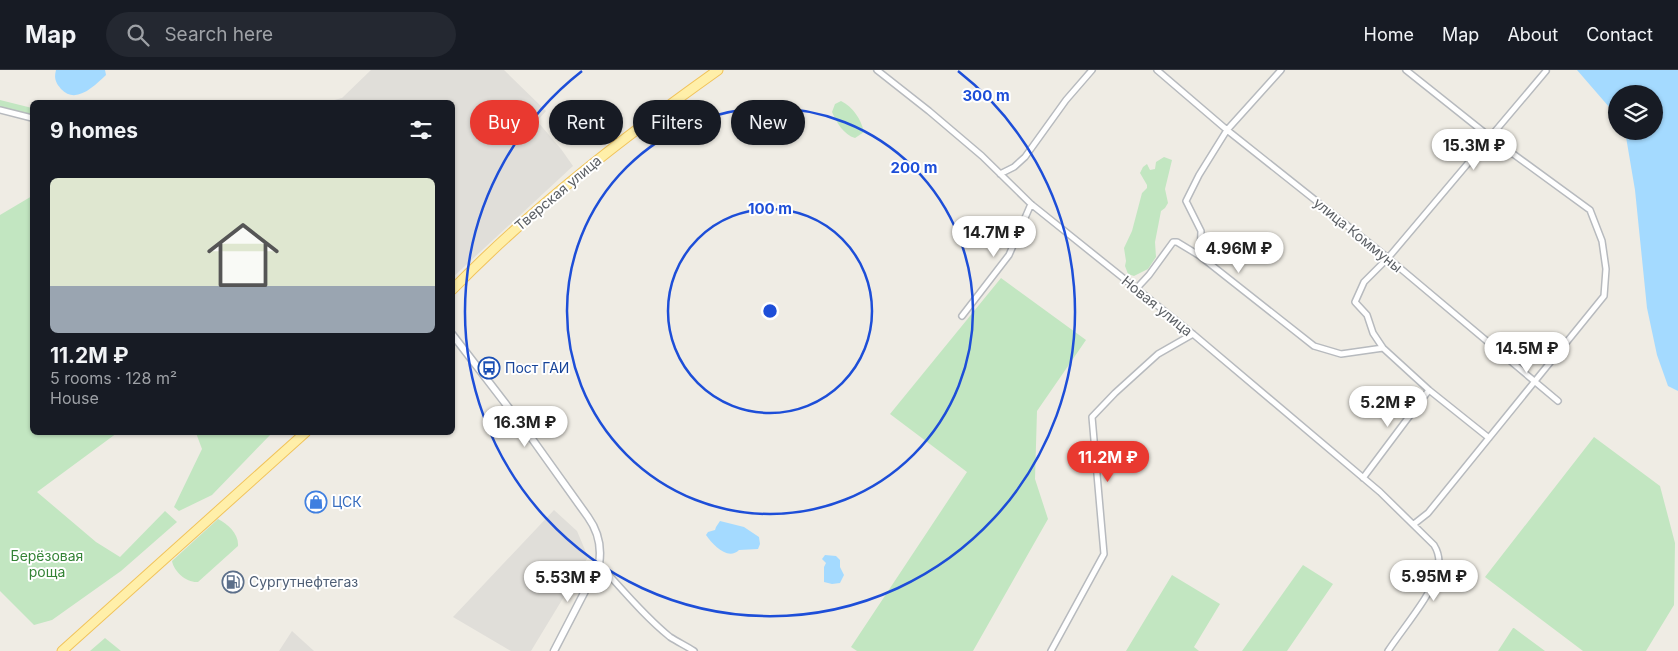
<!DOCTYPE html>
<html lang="en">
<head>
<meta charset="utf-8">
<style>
	:root { --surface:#171b24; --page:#242831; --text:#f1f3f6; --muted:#9ea1a6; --line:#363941; --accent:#e93930 }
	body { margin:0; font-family:Inter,sans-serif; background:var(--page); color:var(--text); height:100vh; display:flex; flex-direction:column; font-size:19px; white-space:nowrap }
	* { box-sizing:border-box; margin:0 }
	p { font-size:16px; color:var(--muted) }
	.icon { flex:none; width:28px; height:28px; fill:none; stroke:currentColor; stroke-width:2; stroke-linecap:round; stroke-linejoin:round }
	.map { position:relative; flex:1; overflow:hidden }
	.panel { position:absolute; left:30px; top:30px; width:425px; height:335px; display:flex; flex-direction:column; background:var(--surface); border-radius:8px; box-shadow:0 1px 4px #0004 }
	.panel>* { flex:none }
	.hud { position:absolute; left:470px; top:30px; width:475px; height:45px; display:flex; gap:10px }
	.tools { position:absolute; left:1608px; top:15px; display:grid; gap:10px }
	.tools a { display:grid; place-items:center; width:55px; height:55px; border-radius:50%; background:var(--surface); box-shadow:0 1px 4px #0004; font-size:25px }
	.price { position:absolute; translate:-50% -42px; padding:0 11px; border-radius:18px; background:#fff; color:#222; font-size:16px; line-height:32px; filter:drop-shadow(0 1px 2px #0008) }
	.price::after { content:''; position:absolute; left:50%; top:30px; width:15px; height:11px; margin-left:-8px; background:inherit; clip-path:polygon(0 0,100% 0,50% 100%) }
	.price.active { background:var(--accent); color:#fff }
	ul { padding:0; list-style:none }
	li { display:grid; align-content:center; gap:10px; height:265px; padding:0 20px }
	li span { display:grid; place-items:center; height:155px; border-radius:8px; color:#555 }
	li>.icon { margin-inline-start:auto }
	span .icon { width:90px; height:90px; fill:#fffc; stroke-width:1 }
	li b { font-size:21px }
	h2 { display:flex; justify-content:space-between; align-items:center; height:60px; padding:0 20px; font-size:21px }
	.chip { padding:0 18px; border-radius:22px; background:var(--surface); box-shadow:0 1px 4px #0004; font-size:18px; line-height:45px }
	.chip.active { background:var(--accent); color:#fff }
	header { display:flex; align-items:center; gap:30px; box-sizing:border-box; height:70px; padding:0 25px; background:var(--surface); border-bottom:1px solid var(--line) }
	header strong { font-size:24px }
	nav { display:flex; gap:28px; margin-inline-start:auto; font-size:18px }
	.search { width:350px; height:45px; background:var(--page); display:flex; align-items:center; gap:12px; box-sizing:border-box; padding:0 18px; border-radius:28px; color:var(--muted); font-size:19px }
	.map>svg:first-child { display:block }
</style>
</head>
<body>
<header>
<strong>Map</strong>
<div class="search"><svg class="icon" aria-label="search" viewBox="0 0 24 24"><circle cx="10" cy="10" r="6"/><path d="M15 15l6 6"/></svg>Search here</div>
<nav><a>Home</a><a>Map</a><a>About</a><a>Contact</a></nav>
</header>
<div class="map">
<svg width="1678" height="581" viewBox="0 0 1678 581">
	<rect width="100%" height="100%" fill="#efece4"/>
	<path fill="#e0ded9" d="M371 0H504L546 41 537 51 561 79 573 96 453 207 452 32H327L342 28Z
		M554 440 577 461 588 487 531 581H511L453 547Z
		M292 561 314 581H279Z"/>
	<path fill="#c2e6c1" d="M0 30 32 38V46L0 38Z
		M841 31C853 37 861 49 864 62L855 68C844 65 836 52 832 42L835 34Z
		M1164 87 1172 90 1165 119 1168 133 1165 138 1161 141 1155 172 1156 187 1148 199 1134 206 1128 204 1125 196 1126 191 1124 178 1132 161 1142 123 1147 118V115L1140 103 1143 97 1147 94 1150 100 1155 99 1156 92Z
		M32 126V362L117 363 37 422 96 472 120 487 165 441 177 452 121 501 52 550 34 555 0 521V145Z
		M1001 208 1086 270 1037 341 1035 409 1048 449 973 581H857L851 577 967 402 890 344Z
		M196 363H272L212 425 179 441 174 437 202 379Z
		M1594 367 1660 416 1675 473 1674 535 1646 581H1583L1485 507Z
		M218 449C228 454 239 464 238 476L198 512C187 513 174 502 172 491Z
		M1303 495 1333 514 1287 581H1242Z
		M1172 505 1220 534 1194 577 1199 581H1126Z
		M1513 558H1514L1545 581H1498Z
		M105 568 121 581H90Z"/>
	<path fill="#a4daff" d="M56 0H105L106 5C94 16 76 35 61 19 55 12 54 8 56 0Z
		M1577 0H1678V321L1668 316 1657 285 1647 238 1635 120 1625 61H1654V24H1616V45Z
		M720 451 744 457 759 467 760 474 758 479 739 480C728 491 713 475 706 465L708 462 715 460 716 457Z
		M825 485 836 486 840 490V497L844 505 840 513 832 514 824 512V497L826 493 822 489Z"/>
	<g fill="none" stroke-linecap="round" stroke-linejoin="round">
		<g stroke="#b7babe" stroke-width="8">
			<path id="minor" d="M877 0 929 41 982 86 1031 134 1193 264 1380 422 1434 475C1439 483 1440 492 1438 501 1433 523 1401 561 1388 581
				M1157 0 1227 60 1388 188 1558 331
				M1281 0 1227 60 1199 105 1186 131 1201 161 1200 186 1314 276 1341 284 1383 278
				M1406 0 1490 67 1590 140 1602 171 1606 199 1604 226 1428 443 1414 454
				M0 40 32 48
				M1000 104 1014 97 1025 87 1066 30 1092 0
				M1136 219 1149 205 1173 172H1177L1200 186
				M962 246 1009 185 1031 134
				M1489 368 1429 320 1383 278 1373 263 1367 245 1355 232 1364 212 1388 188 1546 1
				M1363 408 1429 320
				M599 494C622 519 644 546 670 567 678 572 686 576 694 581
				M1051 581 1104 484 1092 347 1115 323 1158 284 1193 264"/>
		</g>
		<g stroke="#b7babe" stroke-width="9">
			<path id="tertiary" d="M452 264 525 359 588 447C598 461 602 476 599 494L554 581"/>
		</g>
		<g stroke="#f1c35b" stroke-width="11">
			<path id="primary" d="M452 220C533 137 624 67 718 0
				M62 581 306 362"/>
		</g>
		<use href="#minor" stroke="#fff" stroke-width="5"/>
		<use href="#tertiary" stroke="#fff" stroke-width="6"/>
		<use href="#primary" stroke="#ffefa9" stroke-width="9"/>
	</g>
	<g fill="none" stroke="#1d4ed8" stroke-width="2.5">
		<circle cx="770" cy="241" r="102"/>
		<circle cx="770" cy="241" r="203"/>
		<path d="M958 1A305 305 0 1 1 582 1"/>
	</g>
	<defs>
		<g id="bus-ring" transform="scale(1.125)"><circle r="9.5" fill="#fff" stroke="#1a4fb4" stroke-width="1.5"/><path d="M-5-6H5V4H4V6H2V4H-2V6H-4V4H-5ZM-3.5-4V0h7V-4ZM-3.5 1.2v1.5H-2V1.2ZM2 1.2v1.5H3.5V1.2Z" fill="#1a4fb4"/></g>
		<g id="shop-ring" transform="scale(1.125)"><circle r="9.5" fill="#fff" stroke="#3f7fe0" stroke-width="1.5"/><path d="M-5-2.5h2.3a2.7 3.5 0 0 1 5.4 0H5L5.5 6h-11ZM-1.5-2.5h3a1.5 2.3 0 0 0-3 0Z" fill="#3f7fe0"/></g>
		<g id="fuel-ring" transform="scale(1.125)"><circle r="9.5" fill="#fff" stroke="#5c6f8a" stroke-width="1.5"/><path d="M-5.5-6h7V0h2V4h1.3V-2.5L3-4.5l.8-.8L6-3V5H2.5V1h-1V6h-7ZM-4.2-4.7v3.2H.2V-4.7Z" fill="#5c6f8a"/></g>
	</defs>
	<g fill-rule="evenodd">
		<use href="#bus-ring" x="489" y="298"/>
		<use href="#shop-ring" x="316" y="432"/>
		<use href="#fuel-ring" x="233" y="512"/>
	</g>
	<g text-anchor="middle" stroke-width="4" stroke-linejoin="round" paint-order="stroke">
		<g font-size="14" fill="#5c6065" stroke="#fff">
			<text transform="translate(558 123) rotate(-40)" y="5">Тверская улица</text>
			<text transform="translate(1358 165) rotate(39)" y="5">улица Коммуны</text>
			<text transform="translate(1157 236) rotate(39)" y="5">Новая улица</text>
		</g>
		<g font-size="14" fill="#164399" stroke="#fff" text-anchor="start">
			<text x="505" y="303">Пост ГАИ</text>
		</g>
		<g font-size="14" fill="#366cbe" stroke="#fff" text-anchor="start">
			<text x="332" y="437">ЦСК</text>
		</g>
		<g font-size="14" fill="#348336" stroke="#fff">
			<text x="47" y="491">Берёзовая<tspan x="47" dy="16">роща</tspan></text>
		</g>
		<g font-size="14" fill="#4e5e75" stroke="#fff" text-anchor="start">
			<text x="249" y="517">Сургутнефтегаз</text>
		</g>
	</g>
	<circle cx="770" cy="241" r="8" fill="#1d4ed8" stroke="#fff" stroke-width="2.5"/>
	<g font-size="15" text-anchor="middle" font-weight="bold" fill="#1d4ed8" stroke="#fff" stroke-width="4" stroke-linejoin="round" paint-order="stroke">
		<text x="986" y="31">300 m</text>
		<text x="914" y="103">200 m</text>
		<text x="770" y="144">100 m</text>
	</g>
</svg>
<div class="tools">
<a><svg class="icon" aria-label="layers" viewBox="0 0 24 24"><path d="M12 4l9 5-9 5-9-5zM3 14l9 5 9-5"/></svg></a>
</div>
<b class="price" style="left:1474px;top:101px">15.3M ₽</b>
<b class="price" style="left:994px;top:188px">14.7M ₽</b>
<b class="price" style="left:1239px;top:204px">4.96M ₽</b>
<b class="price" style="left:1527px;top:304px">14.5M ₽</b>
<b class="price" style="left:1388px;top:358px">5.2M ₽</b>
<b class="price" style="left:525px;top:378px">16.3M ₽</b>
<b class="price active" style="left:1108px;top:413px">11.2M ₽</b>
<b class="price" style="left:1434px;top:532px">5.95M ₽</b>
<b class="price" style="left:568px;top:533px">5.53M ₽</b>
<div class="hud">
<a class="chip active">Buy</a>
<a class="chip">Rent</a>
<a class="chip">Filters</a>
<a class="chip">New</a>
</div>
<section class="panel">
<h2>9 homes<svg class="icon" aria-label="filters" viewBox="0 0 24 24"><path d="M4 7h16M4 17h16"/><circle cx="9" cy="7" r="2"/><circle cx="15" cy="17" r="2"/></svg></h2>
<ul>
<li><span style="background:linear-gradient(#dfe7d0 70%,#9aa5b1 0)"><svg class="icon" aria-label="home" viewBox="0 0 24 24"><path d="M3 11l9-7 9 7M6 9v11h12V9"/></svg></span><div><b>11.2M ₽</b><p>5 rooms · 128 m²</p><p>House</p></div></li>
</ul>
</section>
</div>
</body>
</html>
